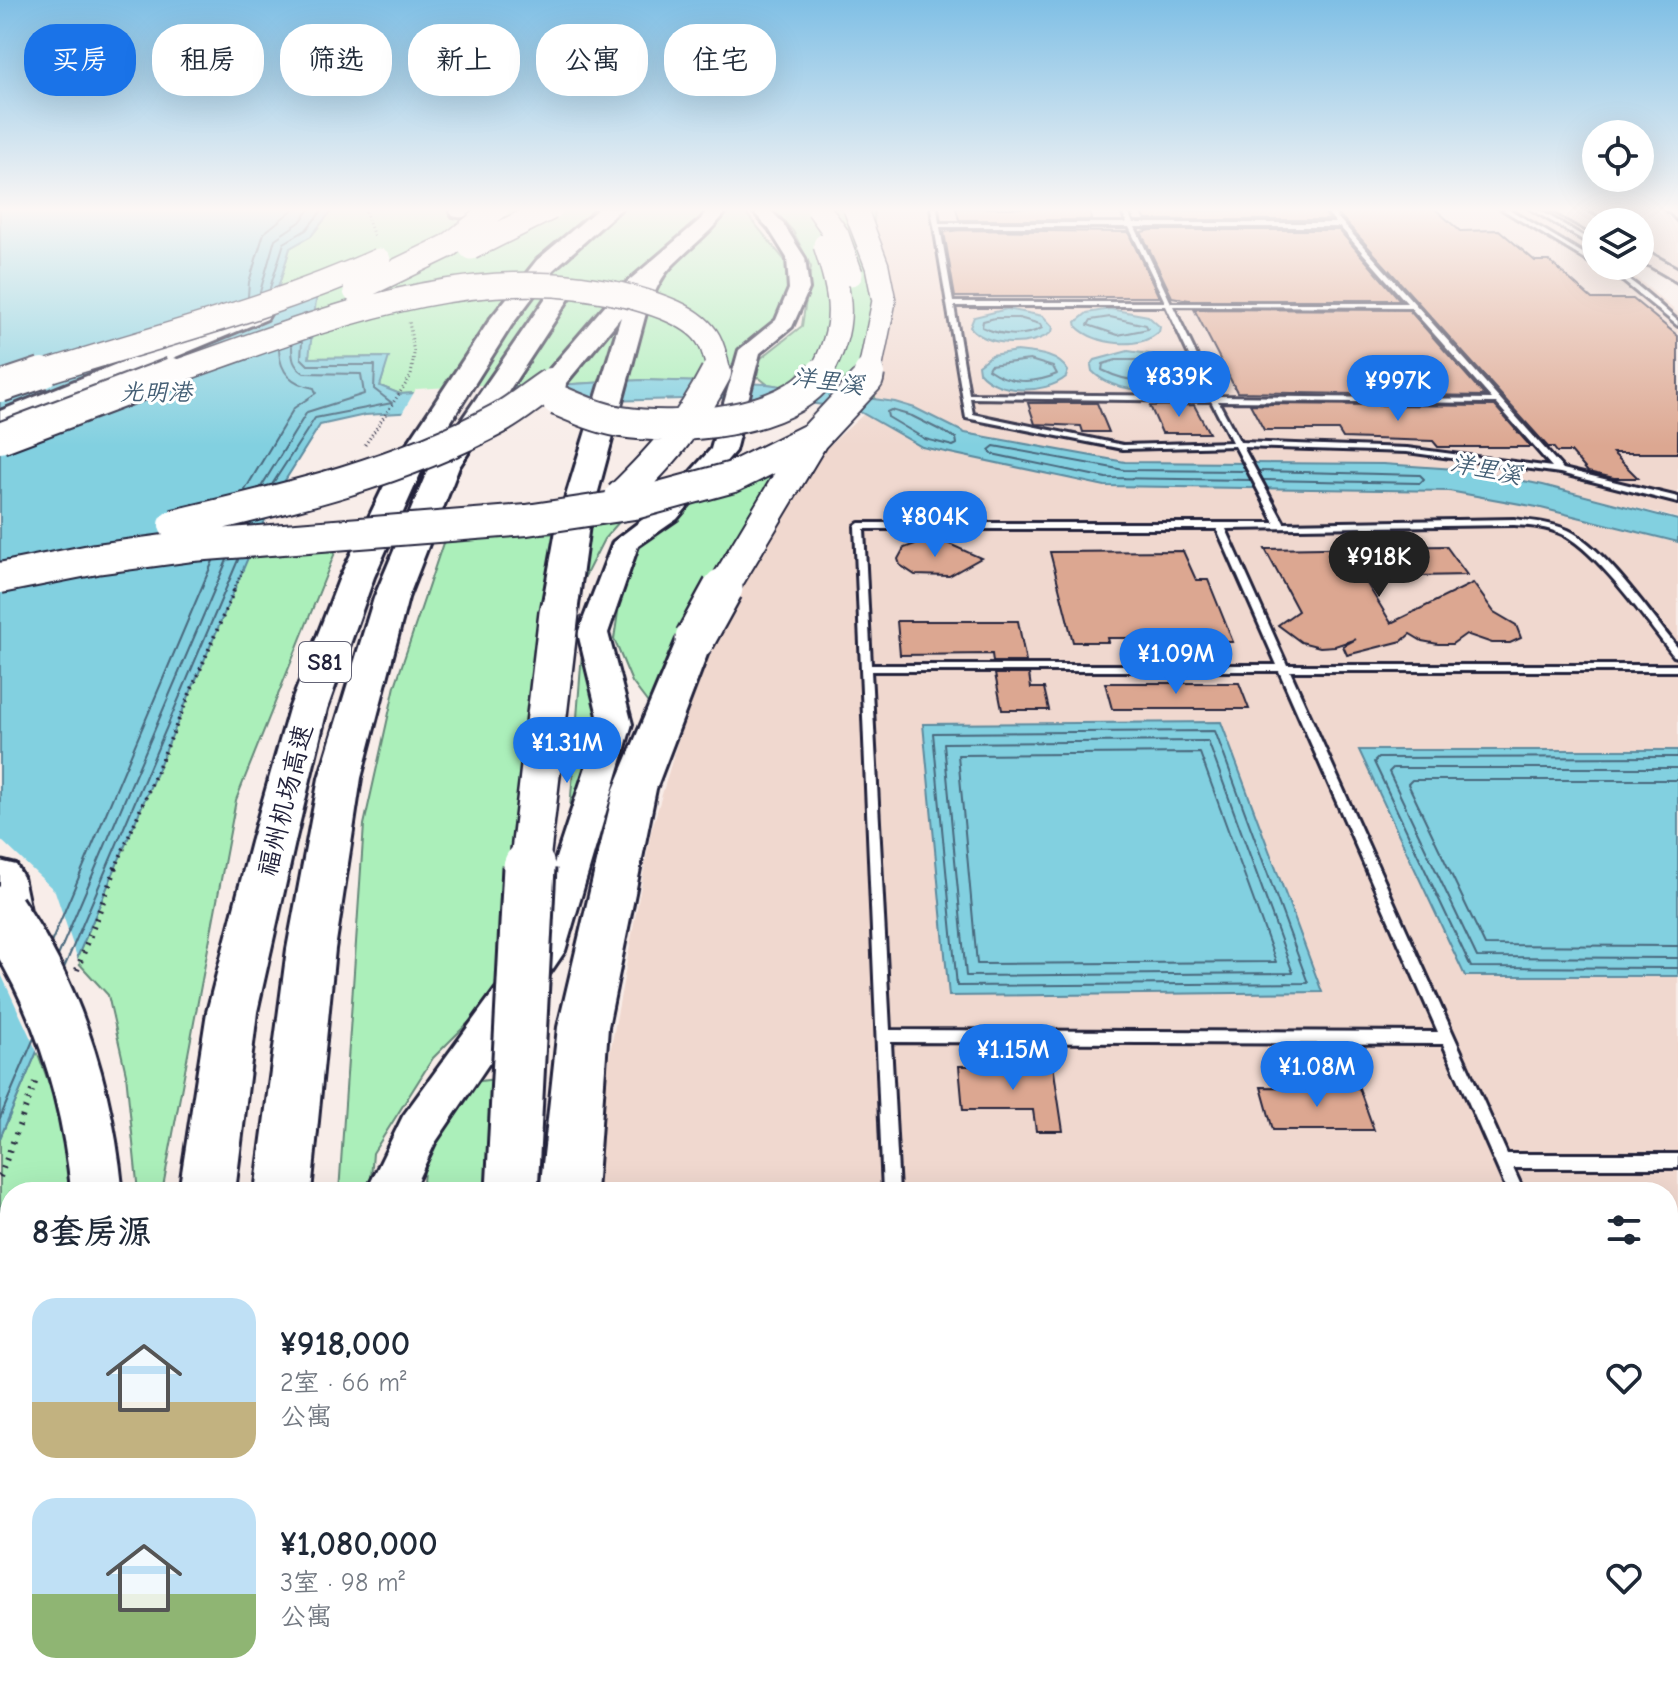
<!DOCTYPE html>
<html lang="zh">
<head>
<meta charset="utf-8">
<style>
	:root { --surface:#fff; --page:#f6f6f7; --text:#1f2937; --muted:#747a83; --accent:#1a73e8 }
	body { margin:0; font-family:"Comic Neue","LXGW WenKai TC",sans-serif; background:var(--page); color:var(--text); height:100vh; display:flex; flex-direction:column; font-size:30px; white-space:nowrap }
	* { box-sizing:border-box; margin:0 }
	p { font-size:26px; color:var(--muted) }
	.icon { flex:none; width:44px; height:44px; fill:none; stroke:currentColor; stroke-width:2; stroke-linecap:round; stroke-linejoin:round }
	.map { position:relative; flex:1; overflow:hidden }
	.sheet { position:absolute; left:0px; top:1182px; width:1678px; height:514px; display:flex; flex-direction:column; background:var(--surface); border-radius:32px 32px 0 0; box-shadow:0 8px 32px #0002 }
	.sheet>* { flex:none }
	.banner { position:absolute; left:24px; top:24px; width:800px; height:72px; display:flex; gap:16px }
	.controls { position:absolute; left:1582px; top:120px; display:grid; gap:16px }
	.controls a { display:grid; place-items:center; width:72px; height:72px; border-radius:50%; background:var(--surface); box-shadow:0 8px 32px #0002; font-size:40px }
	.price { position:absolute; translate:-50% -68px; padding:0 18px; border-radius:28px; background:var(--accent); color:#fff; font-size:26px; line-height:52px; filter:drop-shadow(0 2px 4px #0008) }
	.price::after { content:''; position:absolute; left:50%; top:48px; width:24px; height:18px; margin-left:-12px; background:inherit; clip-path:polygon(0 0,100% 0,50% 100%) }
	.price.on { background:#222; color:#fff }
	ul { padding:0; list-style:none }
	li { display:flex; align-items:center; gap:24px; height:200px; padding:0 32px }
	li span { display:grid; place-items:center; flex:none; width:224px; height:160px; border-radius:24px; color:#555 }
	li>.icon { margin-inline-start:auto }
	span .icon { width:96px; height:96px; fill:#fffc; stroke-width:1 }
	li b { font-size:34px }
	h2 { display:flex; justify-content:space-between; align-items:center; height:96px; padding:0 32px; font-size:34px }
	.tag { padding:0 28px; border-radius:32px; background:var(--surface); box-shadow:0 8px 32px #0002; font-size:28px; line-height:72px }
	.tag.on { background:var(--accent); color:#fff }
	.map>svg:first-child { display:block }
</style>
</head>
<body>
<div class="map">
<svg width="1678" height="1695" viewBox="0 0 1678 1695">
	<rect width="100%" height="100%" fill="#f8ede9"/>
	<filter id="ink" filterUnits="userSpaceOnUse"><feTurbulence type="fractalNoise" baseFrequency=".0125" numOctaves="2"/><feDisplacementMap in="SourceGraphic" scale="16" xChannelSelector="R" yChannelSelector="G"/><feConvolveMatrix kernelMatrix="1 2 1 2 8 2 1 2 1" color-interpolation-filters="sRGB"/></filter>
	<g filter="url(#ink)">
		<path fill="#f0d8cf" d="M874 208H1678V286L1640 265V222H1596V248L1589 249 1596 254V266H1617L1635 276 1678 313V518L1543 485 1470 470 1383 464 1125 462 965 433 895 402 875 400Z
			M866 412 922 447 1105 486 1449 491 1537 507 1678 543V1695H563L564 1686H1668V1192H591L610 1053 651 832 689 703 731 606 821 453Z"/>
		<path fill="#abefba" stroke="#66887a" stroke-width="2" d="M334 208H742L787 263 788 305 773 326 739 348 729 383 642 380 400 394 380 386 388 357 309 358 277 292 290 248 311 236Z
			M772 208H874L875 400 767 384 757 376 760 359 802 326 811 267 793 231Z
			M782 467C729 543 682 619 651 707L632 682 614 639 621 592 640 540 675 508Z
			M620 521 604 539 551 643 507 989 489 1002 433 1058 373 1153 370 1192H339L364 825 395 686 444 540 560 533Z
			M336 550 236 800 162 1192H138L126 1074 108 995 76 960 247 558Z
			M582 652 601 704 569 823Z
			M37 1051 68 1135V1192H10V1686H59V1695H0V1138Z
			M496 1079 491 1192H422L425 1162 465 1083Z
			M414 1686H486V1695H414Z"/>
		<path fill="#82d0e0" stroke="#5c8a9e" stroke-width="2" d="M0 208H334L311 236 290 248 277 291 317 292 309 358 389 357 380 386 400 394 642 380 767 384 895 402 915 408 965 433 1125 462 1383 464 1470 470 1543 485 1678 520V542L1537 507 1449 491 1105 486 922 447 855 409 761 397 605 401 365 415 320 425 279 490 256 539 0 1138Z
			M1007 309 1043 316 1053 327 1052 332C1031 348 987 347 970 327L974 317Z
			M1110 309 1148 316 1160 327 1159 332C1139 350 1095 345 1077 327L1076 322 1087 313Z
			M1017 351C1035 353 1058 354 1068 371L1066 377C1044 395 997 394 979 372L978 365 992 355Z
			M1128 351 1156 355 1177 365 1180 377C1159 397 1112 392 1092 371L1091 365 1095 360Z
			M1221 722 1322 992 949 996 923 724Z
			M1359 750H1678V976H1465Z"/>
		<path fill="#f8ede9" d="M515 383 499 413 400 417 416 389Z
			M0 839 55 891 79 963 39 1056 0 972Z"/>
		<g fill="none" stroke-linecap="round" stroke-linejoin="round">
			<path stroke="#48687d" stroke-width="2" d="M270 288 284 243 306 230 324 208
				M260 292 275 239 300 222 311 208
				M248 296 249 282 264 233 295 208
				M1110 317 1146 325 1148 329 1118 335 1088 325 1091 320Z
				M995 318H1019L1040 324 1042 328C1023 338 1001 336 982 327L983 321Z
				M1030 360 1053 367 1057 374C1034 384 1009 384 988 369L990 365Z
				M1116 360H1141L1169 369 1171 373C1149 386 1124 381 1102 370L1103 364Z
				M891 410 912 416 956 438 957 444 953 446 925 439 888 417 887 412Z
				M1246 471 1124 470 994 446 989 450 992 454 1106 478 1251 480
				M1258 471 1420 475 1424 479 1420 483 1263 480
				M273 483 315 418 392 403 374 389 375 365H308L301 358 302 342
				M261 487 307 412 364 394 361 374 304 373C293 366 292 359 292 346
				M245 490 294 408 316 393 314 388C292 384 280 373 279 350
				M1215 731 1308 983 957 986 933 733Z
				M1208 741 1293 973 966 976 944 743Z
				M1200 753 1276 962 977 964 958 755Z
				M1678 757 1378 758 1374 762 1471 967 1678 968
				M1678 768H1393L1389 772 1477 957 1678 958
				M1678 780H1412L1408 784 1485 945 1678 946
				M51 943 213 561
				M58 956 227 560
				M64 968 238 560
				M0 1118 34 1038"/>
		</g>
		<path fill="#dca791" stroke="#22223b" stroke-width="2" d="M956 208H1088L1092 220H959Z
			M1434 208 1460 231 1499 230 1535 261H1549L1592 299H1633L1678 336V453H1613L1638 478H1614L1588 472 1571 452H1557L1553 447H1548L1334 209Z
			M1321 209 1330 220H1146L1140 211Z
			M960 230 1128 232 1159 297H955L944 232Z
			M1152 230H1339L1400 300H1189L1172 297 1141 232Z
			M1194 309 1409 310 1485 396 1237 392Z
			M1028 403H1097L1109 432H1083L1081 426 1035 424Z
			M1250 404 1495 406 1531 447H1438L1433 441 1343 438 1338 430H1264Z
			M1194 405 1209 433H1162L1150 406Z
			M923 541 945 542 981 558 949 576 915 575 900 565 898 559 904 548Z
			M1446 546 1467 575 1363 577 1391 623 1473 583 1494 612 1516 625 1521 638 1510 643H1492L1466 634 1452 644H1438L1422 641 1410 634 1402 641 1347 655 1343 646 1356 639 1335 646 1320 647 1301 642 1278 625 1298 611 1265 549Z
			M1183 551 1196 580H1208L1233 642H1191L1189 638H1107L1108 642H1073L1050 552Z
			M897 621H1018L1026 662H993L992 654 900 655Z
			M995 674H1029L1031 688H1044L1049 710H1002Z
			M1105 683H1239L1249 709H1112Z
			M1053 1065 1063 1131H1036L1033 1110H963L959 1066Z
			M1261 1087 1359 1088 1374 1130H1273Z"/>
		<g fill="none" stroke-linecap="round" stroke-linejoin="round">
			<g stroke="#22223b" stroke-width="6">
				<path id="lane" d="M931 208H937L939 223H1127L1120 208H1126L1133 223H1336L1324 208H1329L1563 469 1678 497V503L1560 473 1407 452 1243 447 1284 523 1514 519C1532 521 1551 523 1568 530 1604 547 1652 616 1678 648V657L1674 656C1648 624 1598 551 1562 534 1547 527 1530 526 1514 525L1226 529 1287 665H1678V671H1290L1507 1154H1678V1168H1513L1524 1192H1508L1443 1044 891 1042 899 1192H883L855 526 859 523H1275L1235 446 1123 449 966 418ZM940 227H1129L1165 302H953ZM1135 227H1340L1407 303H1171ZM954 306H1166L1208 396 969 394ZM1173 306 1410 307 1492 399 1216 396ZM970 398 1211 401 1232 442 1123 445 973 414ZM1218 401 1496 403 1552 467 1407 448 1240 442ZM864 529H1217L1277 665H871ZM871 671H1279L1438 1032 890 1030Z
					M1500 208H1507L1596 261V266Z
					M1529 208H1536L1591 241 1586 242Z
					M1597 266C1621 266 1659 305 1678 321V326L1624 282Z
					M1668 1526 1675 1528 1678 1536V1568L1671 1565 1668 1557Z
					M900 1686H920V1695H900Z"/>
			</g>
			<g stroke="#22223b" stroke-width="6">
				<path id="secondary" d="M750 208H768L782 222 805 258 809 289 792 327 760 353 735 451 677 519 638 546 608 633 632 724 565 951 435 1143 412 1192H366L403 1116 527 946 600 724 578 633 613 542 659 507 711 449 739 350 776 320 789 289 787 258 769 229Z
					M350 1686H412V1695H350Z"/>
			</g>
			<g stroke="#22223b" stroke-width="6">
				<path id="highway" d="M452 208H474C468 217 463 219 453 216L450 212Z
					M599 208H622L553 270 511 326 426 461 374 577 327 709 295 842 257 1012 235 1192H179L207 1012 251 842 289 709 340 577 396 461 491 318 537 260Z
					M708 208H729C712 232 690 247 670 268 658 281 653 297 646 313L589 525 577 613 572 621 559 624 546 621 541 613 557 525 621 317 561 389H541L538 383 619 289 701 219Z
					M566 278 574 280 578 285 459 467 408 598 361 778 335 949 311 1192H255L287 949 319 778 374 598 429 467 558 280Z
					M258 307 267 309 270 314 267 319 0 430V411Z
					M695 628 708 631 713 639 656 789 608 1027 596 1192H540L558 1027 614 789 677 639 682 631Z
					M0 861 16 865 23 877 33 925 27 937 10 943 0 940Z
					M47 1686H194L195 1695H45Z
					M225 1686H299L300 1695H224Z
					M492 1686H566L568 1695H492Z"/>
			</g>
			<path stroke="#22223b" stroke-width="3" stroke-dasharray="1 3" stroke-linecap="butt" d="M364 208 374 237
				M365 445 411 376 414 354 409 321
				M234 590 243 569"/>
			<path stroke="#22223b" stroke-width="4" stroke-dasharray="2 5" stroke-linecap="butt" d="M115 869 235 588"/>
			<path stroke="#22223b" stroke-width="6" stroke-dasharray="2 7" stroke-linecap="butt" d="M77 970 116 867
				M0 1177 36 1080"/>
			<use href="#lane" fill="#fff" fill-rule="evenodd"/>
			<use href="#secondary" fill="#fff" fill-rule="evenodd"/>
			<use href="#highway" fill="#fff" fill-rule="evenodd"/>
			<path stroke="#22223b" stroke-width="3" d="M1545 208 1596 237
				M1583 208 1608 222
				M1663 208 1678 223
				M1640 246 1678 267
				M1640 262 1678 284"/>
			<g stroke="#22223b" stroke-width="26" stroke-linecap="butt">
				<path id="highway-bridge-far3" d="M818 208 837 235 851 274
					M855 208 877 266 884 301 869 375
					M471 248 551 208
					M355 291 448 246 497 208
					M36 375C151 338 268 310 379 260
					M167 375C315 324 471 255 631 297 656 304 696 316 709 340 714 349 716 359 718 369L715 375
					M820 375C848 325 842 297 825 245"/>
			</g>
			<g stroke="#22223b" stroke-width="34" stroke-linecap="butt">
				<path id="highway-bridge-far2" d="M0 387 42 373
					M557 400C578 409 598 418 621 422 676 431 787 423 821 373
					M0 438 172 373
					M620 497C663 455 688 427 716 373
					M174 525C285 499 399 473 500 418 518 408 534 394 551 383
					M0 578 96 559 193 546 527 520 634 504 733 477 814 437 868 379 869 373
					M722 590 813 438"/>
			</g>
			<g stroke="#22223b" stroke-width="44" stroke-linecap="butt">
				<path id="highway-bridge-far1" d="M695 639 723 588
					M529 869 559 613"/>
			</g>
			<g stroke="#22223b" stroke-width="57" stroke-linecap="butt">
				<path id="highway-bridge" d="M0 912C57 995 87 1092 97 1192
					M512 1192 529 867"/>
			</g>
			<use href="#highway-bridge-far3" stroke="#fff" stroke-width="23"/>
			<use href="#highway-bridge-far2" stroke="#fff" stroke-width="30"/>
			<use href="#highway-bridge-far1" stroke="#fff" stroke-width="39"/>
			<use href="#highway-bridge" stroke="#fff" stroke-width="51"/>
		</g>
	</g>
	<linearGradient id="sky" x2="0" y2="1"><stop stop-color="#7fbfe5"/><stop offset="0.47" stop-color="#fcf7f5"/><stop offset="1" stop-color="#fcf7f5" stop-opacity="0"/></linearGradient>
	<rect width="1678" height="446" fill="url(#sky)"/>
	<g text-anchor="middle" stroke-width="6" stroke-linejoin="round" paint-order="stroke">
		<g font-size="24" font-style="italic" fill="#445f75" stroke="#fff">
			<text transform="translate(828 381) rotate(8)" y="8">洋里溪</text>
			<text x="156" y="400">光明港</text>
			<text transform="translate(1486 469) rotate(11)" y="8">洋里溪</text>
		</g>
		<rect fill="#fff" stroke="#646476" stroke-width="2" x="299" y="642" width="52" height="40" rx="6"/>
		<g font-size="24" font-weight="bold" fill="#22223b">
			<text x="325" y="670">S81</text>
		</g>
		<g font-size="26" fill="#22223b" stroke="#fff">
			<text transform="translate(285 800) rotate(-76)" y="9">福州机场高速</text>
		</g>
	</g>
</svg>
<div class="controls">
<a><svg class="icon" aria-label="locate" viewBox="0 0 24 24"><circle cx="12" cy="12" r="6"/><path d="M12 2v4M12 18v4M2 12h4M18 12h4"/></svg></a>
<a><svg class="icon" aria-label="layers" viewBox="0 0 24 24"><path d="M12 4l9 5-9 5-9-5zM3 14l9 5 9-5"/></svg></a>
</div>
<b class="price" style="left:1179px;top:419px">¥839K</b>
<b class="price" style="left:1398px;top:423px">¥997K</b>
<b class="price" style="left:935px;top:559px">¥804K</b>
<b class="price on" style="left:1379px;top:599px">¥918K</b>
<b class="price" style="left:1176px;top:696px">¥1.09M</b>
<b class="price" style="left:567px;top:785px">¥1.31M</b>
<b class="price" style="left:1013px;top:1092px">¥1.15M</b>
<b class="price" style="left:1317px;top:1109px">¥1.08M</b>
<div class="banner">
<a class="tag on">买房</a>
<a class="tag">租房</a>
<a class="tag">筛选</a>
<a class="tag">新上</a>
<a class="tag">公寓</a>
<a class="tag">住宅</a>
</div>
<section class="sheet">
<h2>8套房源<svg class="icon" aria-label="filters" viewBox="0 0 24 24"><path d="M4 7h16M4 17h16"/><circle cx="9" cy="7" r="2"/><circle cx="15" cy="17" r="2"/></svg></h2>
<ul>
<li><span style="background:linear-gradient(#bfe0f5 65%,#c2b280 0)"><svg class="icon" aria-label="home" viewBox="0 0 24 24"><path d="M3 11l9-7 9 7M6 9v11h12V9"/></svg></span><div><b>¥918,000</b><p>2室 · 66 m²</p><p>公寓</p></div><svg class="icon" aria-label="heart" viewBox="0 0 24 24"><path d="M12 20l-8-8c-3-5 5-10 8-4 3-6 11-1 8 4z"/></svg></li>
<li><span style="background:linear-gradient(#bfe0f5 60%,#8fb573 0)"><svg class="icon" aria-label="home" viewBox="0 0 24 24"><path d="M3 11l9-7 9 7M6 9v11h12V9"/></svg></span><div><b>¥1,080,000</b><p>3室 · 98 m²</p><p>公寓</p></div><svg class="icon" aria-label="heart" viewBox="0 0 24 24"><path d="M12 20l-8-8c-3-5 5-10 8-4 3-6 11-1 8 4z"/></svg></li>
</ul>
</section>
</div>
</body>
</html>
